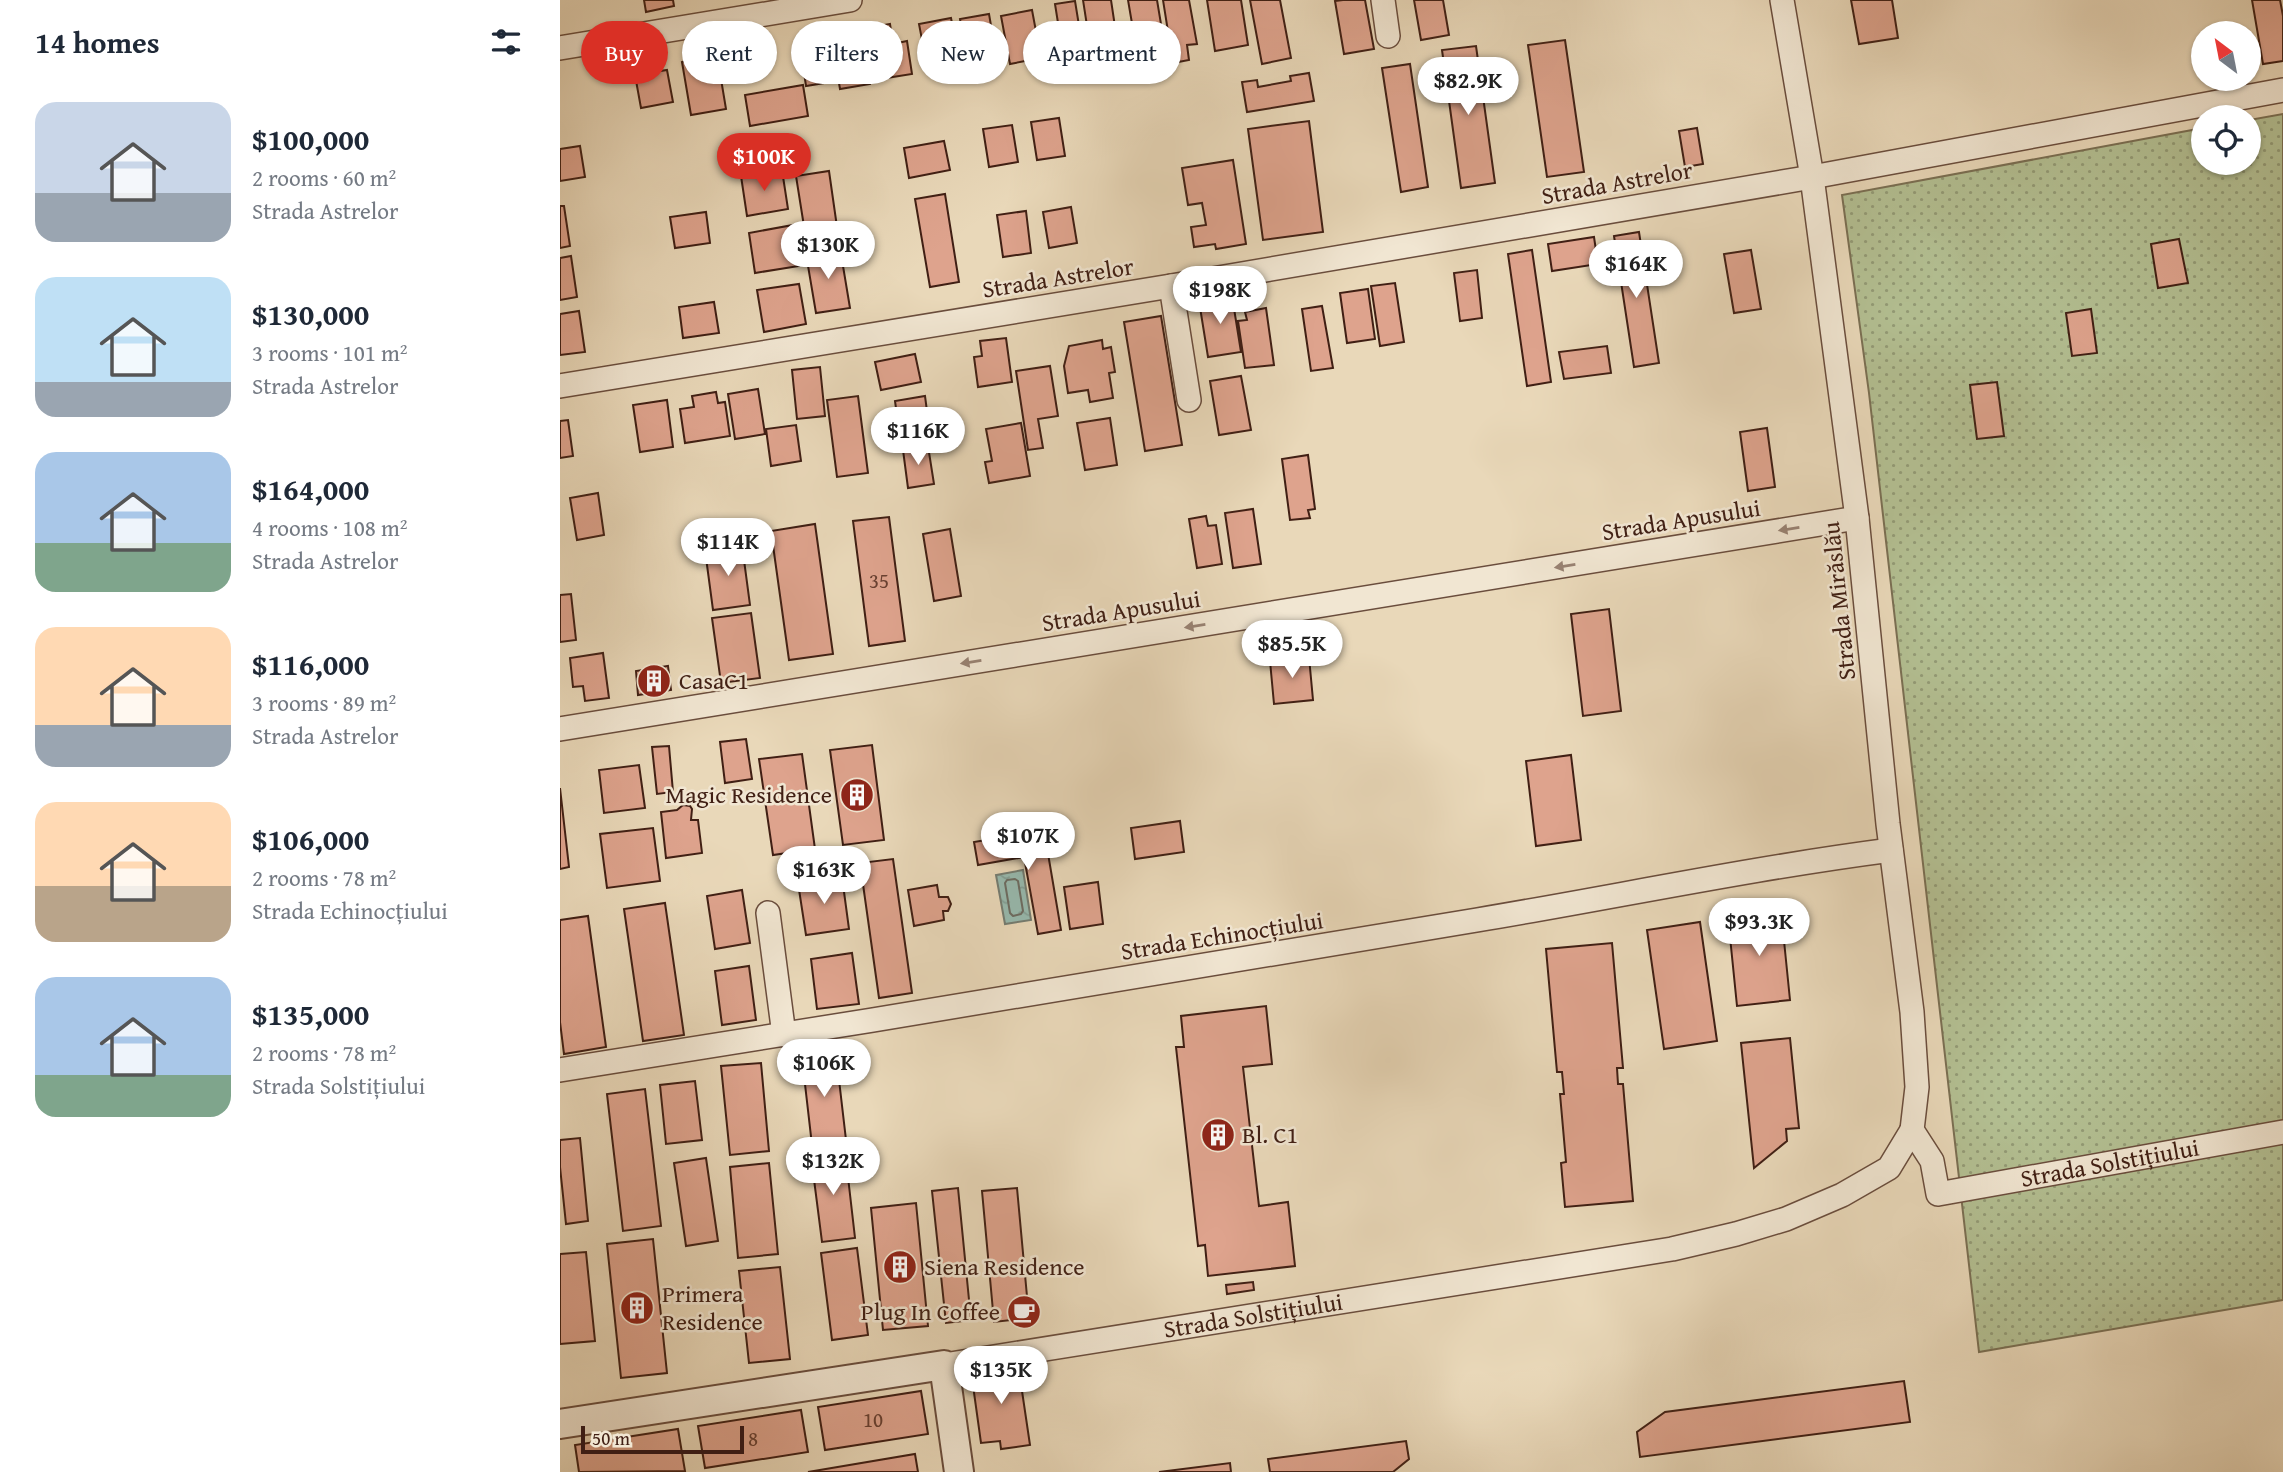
<!DOCTYPE html>
<html lang="en">
<head>
<meta charset="utf-8">
<style>
	:root { --surface:#fff; --page:#f2f2f3; --text:#1f2937; --muted:#747a83; --accent:#d93025 }
	body { margin:0; font-family:"Gentium Book Plus",serif; background:var(--page); color:var(--text); height:100vh; display:flex; flex-direction:column; font-size:26px; white-space:nowrap }
	* { box-sizing:border-box; margin:0 }
	p { font-size:23px; color:var(--muted) }
	.icon { flex:none; width:38px; height:38px; fill:none; stroke:currentColor; stroke-width:2; stroke-linecap:round; stroke-linejoin:round }
	.map { position:relative; flex:1; overflow:hidden }
	.side { display:flex; flex-direction:column; background:var(--surface); width:560px }
	.side>* { flex:none }
	.hud { position:absolute; left:21px; top:21px; width:665px; height:63px; display:flex; gap:14px }
	.needle { width:46px; rotate:328deg }
	.controls { position:absolute; left:1631px; top:21px; display:grid; gap:14px }
	.controls a { display:grid; place-items:center; width:70px; height:70px; border-radius:50%; background:var(--surface); box-shadow:0 2px 5px #0004; font-size:35px }
	.scale { position:absolute; left:21px; bottom:18px; width:163px; box-sizing:border-box; padding-left:7px; border:4px solid #401f14; border-top:0; font-size:19px; line-height:24px; white-space:nowrap; color:#401f14; -webkit-text-stroke:5px #f1e6d2; paint-order:stroke }
	.price { position:absolute; translate:-50% -60px; padding:0 16px; border-radius:24px; background:#fff; color:#222; font-size:23px; line-height:46px; filter:drop-shadow(0 2px 4px #0008) }
	.price::after { content:''; position:absolute; left:50%; top:42px; width:21px; height:16px; margin-left:-10px; background:inherit; clip-path:polygon(0 0,100% 0,50% 100%) }
	.price.on { background:var(--accent); color:#fff }
	ul { padding:0; list-style:none }
	li { display:flex; align-items:center; gap:21px; height:175px; padding:0 35px }
	li span { display:grid; place-items:center; flex:none; width:196px; height:140px; border-radius:21px; color:#555 }
	li>.icon { margin-inline-start:auto }
	span .icon { width:84px; height:84px; fill:#fffc; stroke-width:1 }
	li b { font-size:30px }
	h2 { display:flex; justify-content:space-between; align-items:center; height:84px; padding:0 35px; font-size:30px }
	.chip { padding:0 24px; border-radius:32px; background:var(--surface); box-shadow:0 2px 5px #0004; font-size:24px; line-height:63px }
	.chip.on { background:var(--accent); color:#fff }
	main { display:flex; flex:1; min-height:0 }
	.map>svg:first-child { display:block }
</style>
</head>
<body>
<main>
<section class="side">
<h2>14 homes<svg class="icon" aria-label="filters" viewBox="0 0 24 24"><path d="M4 7h16M4 17h16"/><circle cx="9" cy="7" r="2"/><circle cx="15" cy="17" r="2"/></svg></h2>
<ul>
<li><span style="background:linear-gradient(#c9d6e8 65%,#9aa5b1 0)"><svg class="icon" aria-label="home" viewBox="0 0 24 24"><path d="M3 11l9-7 9 7M6 9v11h12V9"/></svg></span><div><b>$100,000</b><p>2 rooms · 60 m²</p><p>Strada Astrelor</p></div></li>
<li><span style="background:linear-gradient(#bfe0f5 75%,#9aa5b1 0)"><svg class="icon" aria-label="home" viewBox="0 0 24 24"><path d="M3 11l9-7 9 7M6 9v11h12V9"/></svg></span><div><b>$130,000</b><p>3 rooms · 101 m²</p><p>Strada Astrelor</p></div></li>
<li><span style="background:linear-gradient(#a9c7e8 65%,#7fa58c 0)"><svg class="icon" aria-label="home" viewBox="0 0 24 24"><path d="M3 11l9-7 9 7M6 9v11h12V9"/></svg></span><div><b>$164,000</b><p>4 rooms · 108 m²</p><p>Strada Astrelor</p></div></li>
<li><span style="background:linear-gradient(#ffd9b3 70%,#9aa5b1 0)"><svg class="icon" aria-label="home" viewBox="0 0 24 24"><path d="M3 11l9-7 9 7M6 9v11h12V9"/></svg></span><div><b>$116,000</b><p>3 rooms · 89 m²</p><p>Strada Astrelor</p></div></li>
<li><span style="background:linear-gradient(#ffd9b3 60%,#b9a48a 0)"><svg class="icon" aria-label="home" viewBox="0 0 24 24"><path d="M3 11l9-7 9 7M6 9v11h12V9"/></svg></span><div><b>$106,000</b><p>2 rooms · 78 m²</p><p>Strada Echinocțiului</p></div></li>
<li><span style="background:linear-gradient(#a9c7e8 70%,#7fa58c 0)"><svg class="icon" aria-label="home" viewBox="0 0 24 24"><path d="M3 11l9-7 9 7M6 9v11h12V9"/></svg></span><div><b>$135,000</b><p>2 rooms · 78 m²</p><p>Strada Solstițiului</p></div></li>
</ul>
</section>
<div class="map">
<svg width="1723" height="1472" viewBox="0 0 1723 1472">
	<defs>
		<pattern id="garden-dots" width="8" height="8" patternUnits="userSpaceOnUse" patternTransform="scale(1.75)"><rect width="8" height="8" fill="#b3bf92"/><path d="M2 2h.1M6 6h.1" fill="none" stroke="#939b76" stroke-width="1.8" stroke-linecap="round"/></pattern>
		<pattern id="water-ripples" width="26" height="14" patternUnits="userSpaceOnUse" patternTransform="scale(1.75)"><rect width="26" height="14" fill="#97baaf"/><path d="M2 4q2-2 4 0t4 0M15 11q2-2 4 0t4 0" fill="none" stroke="#839f96"/></pattern>
	</defs>
	<rect width="100%" height="100%" fill="#e9d8b9"/>
	<filter id="stains"><feTurbulence type="fractalNoise" baseFrequency=".00286" numOctaves="4"/><feColorMatrix values="0 0 0 0 .2 0 0 0 0 .09 0 0 0 0 .02 0 0 0 .5 -.17"/></filter>
	<radialGradient id="worn" r=".72"><stop offset=".6" stop-color="#630" stop-opacity="0"/><stop offset="1" stop-color="#630" stop-opacity=".3"/></radialGradient>
	<path fill="url(#garden-dots)" stroke="#7a6f53" stroke-width="2" d="M1723 114V1300L1419 1352 1309 393 1282 195 1643 128V163H1689V120Z"/>
	<path fill="url(#water-ripples)" stroke="#747c71" stroke-width="2" d="M463 870 471 920 445 924 436 875Z"/>
	<g fill="none" stroke-linecap="round" stroke-linejoin="round">
		<path stroke="#6c6c62" stroke-width="2" d="M455 879 458 881 463 911 461 914 453 916 450 913 445 883 447 880Z"/>
	</g>
	<path fill="#dea38d" stroke="#401f14" stroke-width="2" d="M84 0H113L114 6 86 12Z
		M523 0H551L557 40 530 45Z
		M568 0H597L603 36 575 41Z
		M603 0H629L637 44 627 45 629 60 613 63Z
		M647 0H681L688 45 655 51Z
		M690 0H720L731 58 702 64Z
		M783 0H805L814 49 784 54 775 1Z
		M854 0H883L889 35 861 40Z
		M1291 0H1332L1338 38 1299 44Z
		M1692 0H1720L1723 16V61L1703 64Z
		M515 1 522 44 502 48 495 4Z
		M472 10 481 58 450 64 441 16Z
		M429 14 437 60 408 65 400 19Z
		M391 18 400 65 368 71 359 24Z
		M330 24 333 44 347 41 352 74 320 79 313 27Z
		M287 32 290 53 305 51 310 84 280 89 271 35Z
		M270 40 277 81 246 86 240 45Z
		M1005 40 1024 172 987 177 968 45Z
		M916 46 935 183 901 188 882 50Z
		M157 55 166 109 131 115 122 62Z
		M850 64 868 187 841 192 822 68Z
		M107 70 113 102 81 108 75 75Z
		M749 73 754 101 687 112 682 82 697 80 698 87 731 81 730 76Z
		M243 85 248 116 190 126 185 95Z
		M499 118 505 156 477 160 471 122Z
		M749 121 763 232 703 240 688 129Z
		M452 125 458 162 429 167 423 129Z
		M1137 128 1143 164 1125 167 1119 131Z
		M384 141 390 170 349 178 344 148Z
		M20 146 25 177 0 181V149Z
		M673 160 686 244 656 249 655 244 634 247 631 227 646 225 642 203 628 205 622 168Z
		M222 170 228 209 187 216 181 176Z
		M269 171 278 234 246 239 236 176Z
		M385 194 399 282 370 287 355 199Z
		M0 206H4L10 246 0 248Z
		M511 207 517 243 489 248 483 212Z
		M466 211 471 253 443 257 437 215Z
		M146 212 150 243 115 248 110 217Z
		M233 225 239 266 195 273 189 233Z
		M1079 232 1099 363 1074 367 1054 236Z
		M1034 237 1038 264 992 271 988 244Z
		M1619 239 1628 283 1598 288 1591 244Z
		M280 248 290 308 256 313 246 254Z
		M972 250 991 382 967 386 948 254Z
		M1191 250 1201 309 1174 313 1164 254Z
		M11 256 17 297 0 300V258Z
		M917 270 922 318 900 321 894 273Z
		M835 283 844 342 820 346 811 286Z
		M239 284 246 324 204 332 197 290Z
		M808 289 815 339 787 343 780 293Z
		M672 296 681 352 648 357 639 301Z
		M154 302 159 333 123 338 119 307Z
		M762 306 773 368 751 371 742 309Z
		M706 308 714 365 685 368 678 321 687 320 685 312Z
		M1531 309 1537 353 1512 356 1506 313Z
		M19 311 25 352 0 355V314Z
		M601 316 622 445 585 451 564 322Z
		M446 338 452 382 418 387 414 357 422 356 420 341Z
		M542 340 543 349 551 347 555 372 549 373 553 398 530 402 528 390 508 393 504 366 509 346Z
		M1047 346 1051 373 1004 379 999 352Z
		M355 354 361 382 321 390 315 362Z
		M490 366 498 416 478 419 483 448 468 450 456 371Z
		M260 367 265 416 237 419 232 370Z
		M681 376 691 430 659 435 650 381Z
		M1437 382 1444 436 1417 439 1410 385Z
		M198 389 205 434 175 439 168 394Z
		M156 392 158 403 165 402 170 436 125 443 120 409 134 407 132 396Z
		M298 396 308 473 277 477 267 400Z
		M365 396 370 434 340 438 335 401Z
		M107 400 113 447 80 452 73 405Z
		M550 418 557 465 525 470 517 423Z
		M8 420 13 456 0 458V421Z
		M461 423 470 476 429 483 425 462 432 461 426 429Z
		M236 425 241 461 211 466 206 429Z
		M1207 428 1215 487 1188 491 1180 432Z
		M368 446 374 484 348 488 343 450Z
		M748 455 755 509 748 510 750 518 730 520 722 459Z
		M38 493 44 535 17 540 10 498Z
		M693 509 701 564 673 568 665 513Z
		M646 516 648 526 656 525 662 564 637 568 629 519Z
		M329 517 345 641 309 646 293 521Z
		M255 524 273 654 229 660 211 531Z
		M390 529 401 596 374 601 363 534Z
		M182 545 190 605 153 610 145 550Z
		M11 594 16 640 0 642V595Z
		M1049 609 1061 711 1023 716 1011 614Z
		M191 613 200 678 161 683 152 618Z
		M43 653 49 698 25 701 23 686 13 687 10 658Z
		M749 657 753 700 714 704 710 661Z
		M108 666 111 690 78 695 76 671Z
		M186 739 192 779 165 783 160 742Z
		M312 745 324 840 283 845 270 750Z
		M109 746 113 792 97 794 92 747Z
		M242 754 255 849 213 855 199 759Z
		M1011 755 1021 840 976 846 966 761Z
		M79 765 85 808 44 813 39 770Z
		M0 788 9 867 0 869Z
		M123 805 130 806 132 809 131 820H138L142 853 106 858 101 812 117 810Z
		M620 821 624 852 575 859 571 828Z
		M93 828 100 881 47 888 40 834Z
		M484 830 501 930 478 934 464 857 418 865 414 842Z
		M333 859 352 993 319 998 300 863Z
		M282 877 289 929 246 935 238 883Z
		M538 882 543 924 510 929 504 887Z
		M377 885 379 897H388L391 904 388 911H383L384 920 354 926 348 890Z
		M182 890 190 943 155 949 147 896Z
		M105 903 124 1035 83 1041 64 909Z
		M1221 911 1230 1000 1177 1006 1168 917Z
		M28 916 46 1047 4 1054 0 1022V920Z
		M1140 922 1157 1041 1104 1049 1087 930Z
		M1052 943 1063 1068H1057L1058 1084H1063L1073 1201 1005 1207 1001 1163 1006 1162 1000 1094H1004L1002 1072H997L986 949Z
		M292 953 299 1004 257 1009 251 959Z
		M189 966 196 1020 162 1025 155 971Z
		M706 1006 712 1064 683 1067 699 1206 728 1202 735 1266 648 1276 645 1245 638 1246 616 1047H624L621 1016Z
		M1230 1038 1239 1128 1226 1129 1227 1141 1194 1168 1181 1043Z
		M276 1054 286 1140 252 1145 242 1058Z
		M201 1063 209 1151 170 1155 161 1066Z
		M135 1081 142 1140 106 1144 100 1085Z
		M85 1089 101 1226 63 1231 47 1094Z
		M20 1138 28 1221 6 1224 0 1167V1140Z
		M285 1151 295 1238 262 1242 251 1156Z
		M146 1158 158 1241 126 1246 114 1163Z
		M209 1163 218 1254 178 1258 170 1167Z
		M398 1188 411 1320 386 1323 372 1191Z
		M457 1188 469 1318 434 1322 422 1191Z
		M356 1203 368 1326 323 1330 311 1208Z
		M93 1239 107 1373 61 1378 47 1244Z
		M297 1248 308 1335 272 1340 261 1253Z
		M26 1252 35 1341 0 1344V1254Z
		M220 1267 230 1359 189 1363 179 1271Z
		M693 1282 694 1290 667 1294 666 1285Z
		M458 1364 470 1445 441 1449 440 1441 421 1443 411 1371Z
		M1344 1381 1350 1422 1080 1457 1077 1432 1105 1412Z
		M361 1391 368 1434 265 1450 258 1407Z
		M241 1410 248 1452 145 1468 138 1426Z
		M118 1429 125 1471 19 1472 15 1445Z
		M846 1441 849 1459 833 1472H710L708 1459Z
		M355 1454 358 1472H248Z
		M670 1463 671 1472H599Z"/>
	<g fill="none" stroke-linecap="round" stroke-linejoin="round">
		<g stroke="#6a4d3d" stroke-width="26">
			<g id="minor">
				<path d="M823 0 828 36"/>
				<path id="s1" d="M1222 0 1252 177 1297 518 1328 824 1352 1012 1357 1087 1352 1130 1372 1161 1378 1194 1723 1132"/>
				<path d="M0 48 290 0"/>
				<path d="M611 286 629 400"/>
				<path d="M0 386 611 286 1252 177 1723 90"/>
				<path d="M0 729 1297 518"/>
				<path d="M208 913 224 1035"/>
				<path d="M0 1070C306 1022 611 971 917 920 1055 897 1192 868 1331 850"/>
				<path id="s2" d="M384 1365 1112 1249 1176 1234 1226 1219 1282 1195 1329 1168 1352 1130"/>
			</g>
		</g>
		<g stroke="#6a4d3d" stroke-width="32">
			<path id="tertiary" d="M0 1424 384 1365 399 1472"/>
		</g>
		<use href="#minor" stroke="#f1e6d2" stroke-width="23"/>
		<use href="#tertiary" stroke="#f1e6d2" stroke-width="28"/>
	</g>
	<defs><path id="oneway-solid" d="M-6-.8H1V-3.2L6.5 0L1 3.2V.8H-6Z" transform="scale(1.75)"/></defs>
	<g fill="#988273">
		<use href="#oneway-solid" transform="translate(1229 529) rotate(171)"/>
		<use href="#oneway-solid" transform="translate(1005 566) rotate(171)"/>
		<use href="#oneway-solid" transform="translate(635 626) rotate(171)"/>
		<use href="#oneway-solid" transform="translate(411 662) rotate(171)"/>
	</g>
	<defs>
		<g id="building-disc" transform="scale(1.75)"><circle r="9.5" fill="#8f2418" stroke="#f1e6d2"/><path d="M-4-6H4V6H1V3H-1V6H-4ZM-2.5-4.3h1.7v1.8h-1.7ZM.8-4.3h1.7v1.8H.8ZM-2.5-1h1.7V.8h-1.7ZM.8-1h1.7V.8H.8Z" fill="#fff"/></g>
		<g id="cafe-disc" transform="scale(1.75)"><circle r="9.5" fill="#8f2418" stroke="#f1e6d2"/><path d="M-5.5-4.5H6V0H3Q3 3.5 0 3.5H-2.5Q-5.5 3.5-5.5 0ZM3-3.2v2h1.7v-2ZM-6 4.5H4V6H-6Z" fill="#fff"/></g>
	</defs>
	<g fill-rule="evenodd">
		<use href="#building-disc" x="94" y="681"/>
		<use href="#building-disc" x="297" y="795"/>
		<use href="#building-disc" x="658" y="1135"/>
		<use href="#building-disc" x="340" y="1267"/>
		<use href="#building-disc" x="77" y="1308"/>
		<use href="#cafe-disc" x="464" y="1312"/>
	</g>
	<g text-anchor="middle" stroke-width="5" stroke-linejoin="round" paint-order="stroke">
		<g font-size="21" fill="#684032">
			<text x="319" y="588">35</text>
			<text x="313" y="1427">10</text>
			<text x="193" y="1446">8</text>
		</g>
		<g font-size="24" fill="#401f14" stroke="#f1e6d2">
			<text transform="translate(1057 183) rotate(-10)" y="8">Strada Astrelor</text>
			<text transform="translate(498 278) rotate(-9)" y="8">Strada Astrelor</text>
			<text transform="translate(1121 520) rotate(-9)" y="8">Strada Apusului</text>
			<text transform="translate(1279 601) rotate(-96)" y="8">Strada Mirăslău</text>
			<text transform="translate(561 611) rotate(-9)" y="8">Strada Apusului</text>
			<text transform="translate(662 936) rotate(-9)" y="8">Strada Echinocțiului</text>
			<text dy="8" stroke="none"><textPath href="#s1" startOffset="1384">Strada Solstițiului</textPath></text>
			<text dy="8" stroke="none"><textPath href="#s2" startOffset="313">Strada Solstițiului</textPath></text>
		</g>
		<g font-size="24" fill="#401f14" stroke="#f1e6d2" text-anchor="start">
			<text x="119" y="689">CasaC1</text>
			<text x="272" y="803" text-anchor="end">Magic Residence</text>
			<text x="682" y="1143">Bl. C1</text>
			<text x="364" y="1275">Siena Residence</text>
			<text x="102" y="1302">Primera<tspan x="102" dy="28">Residence</tspan></text>
			<text x="440" y="1320" text-anchor="end">Plug In Coffee</text>
		</g>
	</g>
	<rect width="100%" height="100%" filter="url(#stains)"/>
	<rect width="100%" height="100%" fill="url(#worn)"/>
</svg>
<div class="controls">
<a><svg class="needle" viewBox="-14 -14 28 28"><path d="M0-13l5 13h-10z" fill="#e53935"/><path d="M0 13l5-13h-10z" fill="#747a83"/></svg></a>
<a><svg class="icon" aria-label="locate" viewBox="0 0 24 24"><circle cx="12" cy="12" r="6"/><path d="M12 2v4M12 18v4M2 12h4M18 12h4"/></svg></a>
</div>
<div class="scale">50 m</div>
<b class="price" style="left:908px;top:117px">$82.9K</b>
<b class="price on" style="left:204px;top:193px">$100K</b>
<b class="price" style="left:268px;top:281px">$130K</b>
<b class="price" style="left:1076px;top:300px">$164K</b>
<b class="price" style="left:660px;top:326px">$198K</b>
<b class="price" style="left:358px;top:467px">$116K</b>
<b class="price" style="left:168px;top:578px">$114K</b>
<b class="price" style="left:732px;top:680px">$85.5K</b>
<b class="price" style="left:468px;top:872px">$107K</b>
<b class="price" style="left:264px;top:906px">$163K</b>
<b class="price" style="left:1199px;top:958px">$93.3K</b>
<b class="price" style="left:264px;top:1099px">$106K</b>
<b class="price" style="left:273px;top:1197px">$132K</b>
<b class="price" style="left:441px;top:1406px">$135K</b>
<div class="hud">
<a class="chip on">Buy</a>
<a class="chip">Rent</a>
<a class="chip">Filters</a>
<a class="chip">New</a>
<a class="chip">Apartment</a>
</div>
</div>
</main>
</body>
</html>
